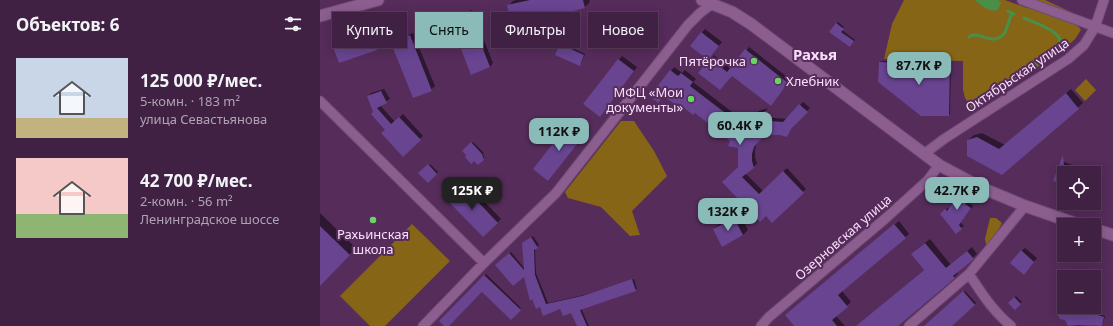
<!DOCTYPE html>
<html lang="ru">
<head>
<meta charset="utf-8">
<style>
	:root { --surface:#402144; --page:#4b2e4f; --text:#f1f3f6; --muted:#aea3b2; --line:#593e5d; --accent:#8bbbb9 }
	body { margin:0; font-family:"Noto Sans",sans-serif; background:var(--page); color:var(--text); height:100vh; display:flex; flex-direction:column; font-size:15px; white-space:nowrap }
	* { box-sizing:border-box; margin:0 }
	p { font-size:13px; color:var(--muted) }
	.icon { flex:none; width:22px; height:22px; fill:none; stroke:currentColor; stroke-width:2; stroke-linecap:round; stroke-linejoin:round }
	.map { position:relative; flex:1; overflow:hidden }
	.panel { display:flex; flex-direction:column; background:var(--surface); width:320px }
	.panel>* { flex:none }
	.top-card { position:absolute; left:12px; top:12px; width:380px; height:36px; display:flex; gap:8px }
	.controls { position:absolute; left:737px; top:166px; display:grid; gap:8px }
	.controls a { display:grid; place-items:center; width:44px; height:44px; border-radius:0px; background:var(--surface); box-shadow:0 2px 10px #0003,0 0 0 1px var(--line); font-size:20px }
	.price { position:absolute; translate:-50% -34px; padding:0 9px; border-radius:8px; background:var(--accent); color:#111; font-size:13px; line-height:26px; filter:drop-shadow(0 1px 2px #0008) }
	.price::after { content:''; position:absolute; left:50%; top:24px; width:12px; height:9px; margin-left:-6px; background:inherit; clip-path:polygon(0 0,100% 0,50% 100%) }
	.price.active { background:#222; color:#fff }
	ul { padding:0; list-style:none }
	li { display:flex; align-items:center; gap:12px; height:100px; padding:0 16px }
	li span { display:grid; place-items:center; flex:none; width:112px; height:80px; border-radius:0px; color:#555 }
	li>.icon { margin-inline-start:auto }
	span .icon { width:48px; height:48px; fill:#fffc; stroke-width:1 }
	li b { font-size:17px }
	h2 { display:flex; justify-content:space-between; align-items:center; height:48px; padding:0 16px; font-size:17px }
	.chip { padding:0 14px; border-radius:0px; background:var(--surface); box-shadow:0 2px 10px #0003,0 0 0 1px var(--line); font-size:14px; line-height:36px }
	.chip.active { background:var(--accent); color:#111 }
	main { display:flex; flex:1; min-height:0 }
	.map>svg:first-child { display:block }
</style>
</head>
<body>
<main>
<section class="panel">
<h2>Объектов: 6<svg class="icon" aria-label="filters" viewBox="0 0 24 24"><path d="M4 7h16M4 17h16"/><circle cx="9" cy="7" r="2"/><circle cx="15" cy="17" r="2"/></svg></h2>
<ul>
<li><span style="background:linear-gradient(#c9d6e8 75%,#c2b280 0)"><svg class="icon" aria-label="home" viewBox="0 0 24 24"><path d="M3 11l9-7 9 7M6 9v11h12V9"/></svg></span><div><b>125 000 ₽/мес.</b><p>5-комн. · 183 m²</p><p>улица Севастьянова</p></div></li>
<li><span style="background:linear-gradient(#f6c9c9 70%,#8fb573 0)"><svg class="icon" aria-label="home" viewBox="0 0 24 24"><path d="M3 11l9-7 9 7M6 9v11h12V9"/></svg></span><div><b>42 700 ₽/мес.</b><p>2-комн. · 56 m²</p><p>Ленинградское шоссе</p></div></li>
</ul>
</section>
<div class="map">
<svg width="793" height="326" viewBox="0 0 793 326">
	<rect width="100%" height="100%" fill="#562c5a"/>
	<path fill="#866517" d="M584 0H685L707 8 710 0H725L753 13 757 26 759 27 761 30 755 39 741 52 652 109 645 98 643 90V61L564 59 572 24Z
		M766 79 776 90 765 101 755 90Z
		M301 121H314L334 151 347 176 312 211 320 235 310 236 281 207 248 198 245 192Z
		M670 218H676L682 223 671 244 667 249 665 239Z
		M92 224 130 261 65 326H50L20 296Z"/>
	<path fill="#498f48" d="M655 0H678L681 3 678 10C669 12 661 6 655 0Z"/>
	<path fill="#0007" d="M196 0H269L270 2 265 7 244 12 241 15 215 19 188 6 193 1Z
		M152 10 173 63 170 67 131 20 134 17Z
		M518 22 524 27 522 30 535 40 531 45 510 32Z
		M385 29 402 42 391 56 371 46Z
		M54 31 60 45 56 49 15 47 18 44Z
		M93 33 115 86 111 90 72 43 75 40Z
		M242 43 265 54 261 64 241 45Z
		M429 47 471 80 454 101 412 75 403 86 390 59 394 55 411 69Z
		M302 56 317 67 283 112 265 104Z
		M561 61 631 63 630 114 629 115 560 63Z
		M354 67 362 73 365 70 376 79 373 82 425 122 439 111 448 108 441 117 467 119 483 102 490 108 475 124 467 136 460 134 445 136 437 142 435 150V157L437 164 425 173 443 191 467 168 486 189 452 221 446 215 404 182 419 167 420 147 411 141 351 71Z
		M64 89 70 99 60 105 75 122 83 114 103 136 83 155 54 112 48 97 51 93Z
		M751 89 763 103 681 174 648 140 654 135 662 133 685 145Z
		M254 119 267 130 231 176 250 122Z
		M153 142 163 152 164 158 158 164 144 151Z
		M744 162 773 173H744V184L741 165Z
		M110 164 118 172 108 182 100 173Z
		M146 182 181 219 163 236 128 200Z
		M649 186 654 188 647 197 649 198 647 201 653 206 640 222 644 226 641 228 623 212 628 208 630 210Z
		M0 213 36 248 2 282 0 280Z
		M419 213 428 230 423 235 402 245 394 229 399 224Z
		M579 221 589 234 522 291 531 302 516 316 525 326H476L471 311Z
		M213 236 219 245 215 249 216 273 228 303 264 295 314 279 317 289 261 308 269 326H258L252 312 241 308 224 315 205 275 176 265 191 252 205 269V242Z
		M610 239 631 265 652 247 657 254 637 272 638 273 634 278 576 326H537L605 269 596 250Z
		M705 248 717 258 707 270 701 251Z
		M166 274 201 308 191 319 163 291 128 326H125L120 321Z
		M645 291 656 303 630 326H606Z
		M696 296 702 302 695 309 689 303Z
		M744 305V307H766L768 310 775 312V313L785 316 782 326 763 324 760 326H749L741 308Z"/>
	<g fill="none" stroke-linecap="round" stroke-linejoin="round">
		<path stroke="#498f48" stroke-width="3" d="M688 11 694 14
			M704 18C714 23 751 33 737 49 731 56 719 61 711 66
			M649 37C659 29 674 49 685 32 688 26 689 19 692 13
			M652 105 702 72"/>
	</g>
	<path fill="#684491" d="M210 0H263L265 8 241 14V16L215 22V20L192 25 187 5Z
		M149 13 170 67 151 75 130 20Z
		M516 23 524 29 521 32 534 41 530 47 509 32Z
		M381 32 399 46 388 60 370 46Z
		M51 34 57 50 19 63 13 47Z
		M90 35 112 91 93 98 71 43Z
		M240 44 264 55 260 66 235 55Z
		M425 49 468 83 451 106 412 76 400 90 378 73 390 58 407 72Z
		M298 59 314 71 280 117 263 104Z
		M559 62 630 64 629 116H601L558 82Z
		M350 70 358 76 361 73 373 82 370 86 421 125 424 121 435 114 447 111 439 120 463 122 479 104 488 112 472 128 467 137 460 135H452L445 137 439 141 434 147 432 154V161L434 168 422 177 439 194 463 171 484 193 452 223 446 216 440 222 402 182 418 167V148L408 146 410 141 375 113 373 115 358 103 356 105 343 96 338 103 330 96Z
		M61 91 67 103 57 108 71 124 79 117 101 140 83 157 61 133 65 130 51 114 53 112 47 96Z
		M746 93 759 109 682 175 647 156V140L657 137 679 149Z
		M250 122 265 134 228 181 213 169Z
		M151 142 162 154 164 160 158 165 154 161 151 164 145 157 146 155 142 151Z
		M743 155 744 166 761 172 744 173V185L733 181Z
		M108 164 117 174 108 183 98 173Z
		M142 185 178 223 163 237 127 200Z
		M646 187 652 191 646 200 648 201 645 204 651 208 639 225 642 229 636 234 620 214 625 209 627 211Z
		M414 218 423 235 402 247 393 229Z
		M574 224 586 238 518 295 528 307 512 320 517 326H474L465 315Z
		M0 226 30 255 0 286Z
		M211 237 218 248 214 250 215 275 226 304 262 296 312 279 316 291 260 310 267 326H257L251 313 243 316 240 309 223 316 220 307 216 309 212 299 210 301 204 277 193 286 175 265 189 253 204 270 202 243Z
		M605 243 626 268 647 251 654 259 633 276 635 278 578 326H536L604 270 591 254Z
		M701 250 714 262 704 275 690 263Z
		M164 275 201 310 191 320 162 292 129 326H124L119 321Z
		M643 291 655 305 632 326H604Z
		M694 297 701 304 695 310 688 303Z
		M740 307H764L766 311 784 317 782 326 763 325 748 326 745 320 740 319 738 315Z"/>
	<g fill="none" stroke-linecap="round" stroke-linejoin="round">
		<g stroke="#6f4b74" stroke-width="11">
			<path id="minor" d="M702 0 793 33
				M0 101 164 263
				M604 154 624 139 748 59 764 45 775 27 784 0
				M649 274C662 294 673 311 691 326
				M103 326 164 263 236 193 368 25 380 13 392 4
				M441 326 449 317 566 218 608 180 619 165
				M589 326 649 274 705 206"/>
		</g>
		<g stroke="#6f4b74" stroke-width="13">
			<path id="tertiary" d="M382 0 412 12 431 24 619 165 662 188 705 206 760 225
				M0 16 58 0
				M774 229 793 235"/>
		</g>
		<use href="#minor" stroke="#8b5e8f" stroke-width="9"/>
		<use href="#tertiary" stroke="#8b5e8f" stroke-width="11"/>
	</g>
	<g fill="#67d466" stroke="#562c5a" stroke-width="1.5">
		<circle cx="434" cy="61" r="4"/>
		<circle cx="458" cy="81" r="4"/>
		<circle cx="371" cy="99" r="4"/>
		<circle cx="53" cy="220" r="4"/>
	</g>
	<g text-anchor="middle" stroke-width="4" stroke-linejoin="round" paint-order="stroke">
		<g font-size="13" fill="#f9dffb" stroke="#562c5a" text-anchor="end">
			<text x="426" y="66">Пятёрочка</text>
			<text x="466" y="86" text-anchor="start">Хлебник</text>
			<text x="363" y="97">МФЦ «Мои<tspan x="363" dy="15">документы»</tspan></text>
			<text x="53" y="239" text-anchor="middle">Рахьинская<tspan x="53" dy="15">школа</tspan></text>
		</g>
		<g font-size="13" fill="#f9dffb" stroke="#562c5a">
			<text transform="translate(697 75) rotate(-34)" y="5">Октябрьская улица</text>
			<text transform="translate(523 237) rotate(-41)" y="5">Озерновская улица</text>
		</g>
		<g font-size="15" font-weight="bold" fill="#f9dffb" stroke="#562c5a">
			<text x="495" y="60">Рахья</text>
		</g>
	</g>
</svg>
<div class="controls">
<a><svg class="icon" aria-label="locate" viewBox="0 0 24 24"><circle cx="12" cy="12" r="6"/><path d="M12 2v4M12 18v4M2 12h4M18 12h4"/></svg></a>
<a>+</a>
<a>−</a>
</div>
<b class="price" style="left:599px;top:86px">87.7K ₽</b>
<b class="price" style="left:420px;top:146px">60.4K ₽</b>
<b class="price" style="left:239px;top:152px">112K ₽</b>
<b class="price active" style="left:152px;top:211px">125K ₽</b>
<b class="price" style="left:637px;top:211px">42.7K ₽</b>
<b class="price" style="left:408px;top:232px">132K ₽</b>
<div class="top-card">
<a class="chip">Купить</a>
<a class="chip active">Снять</a>
<a class="chip">Фильтры</a>
<a class="chip">Новое</a>
</div>
</div>
</main>
</body>
</html>
